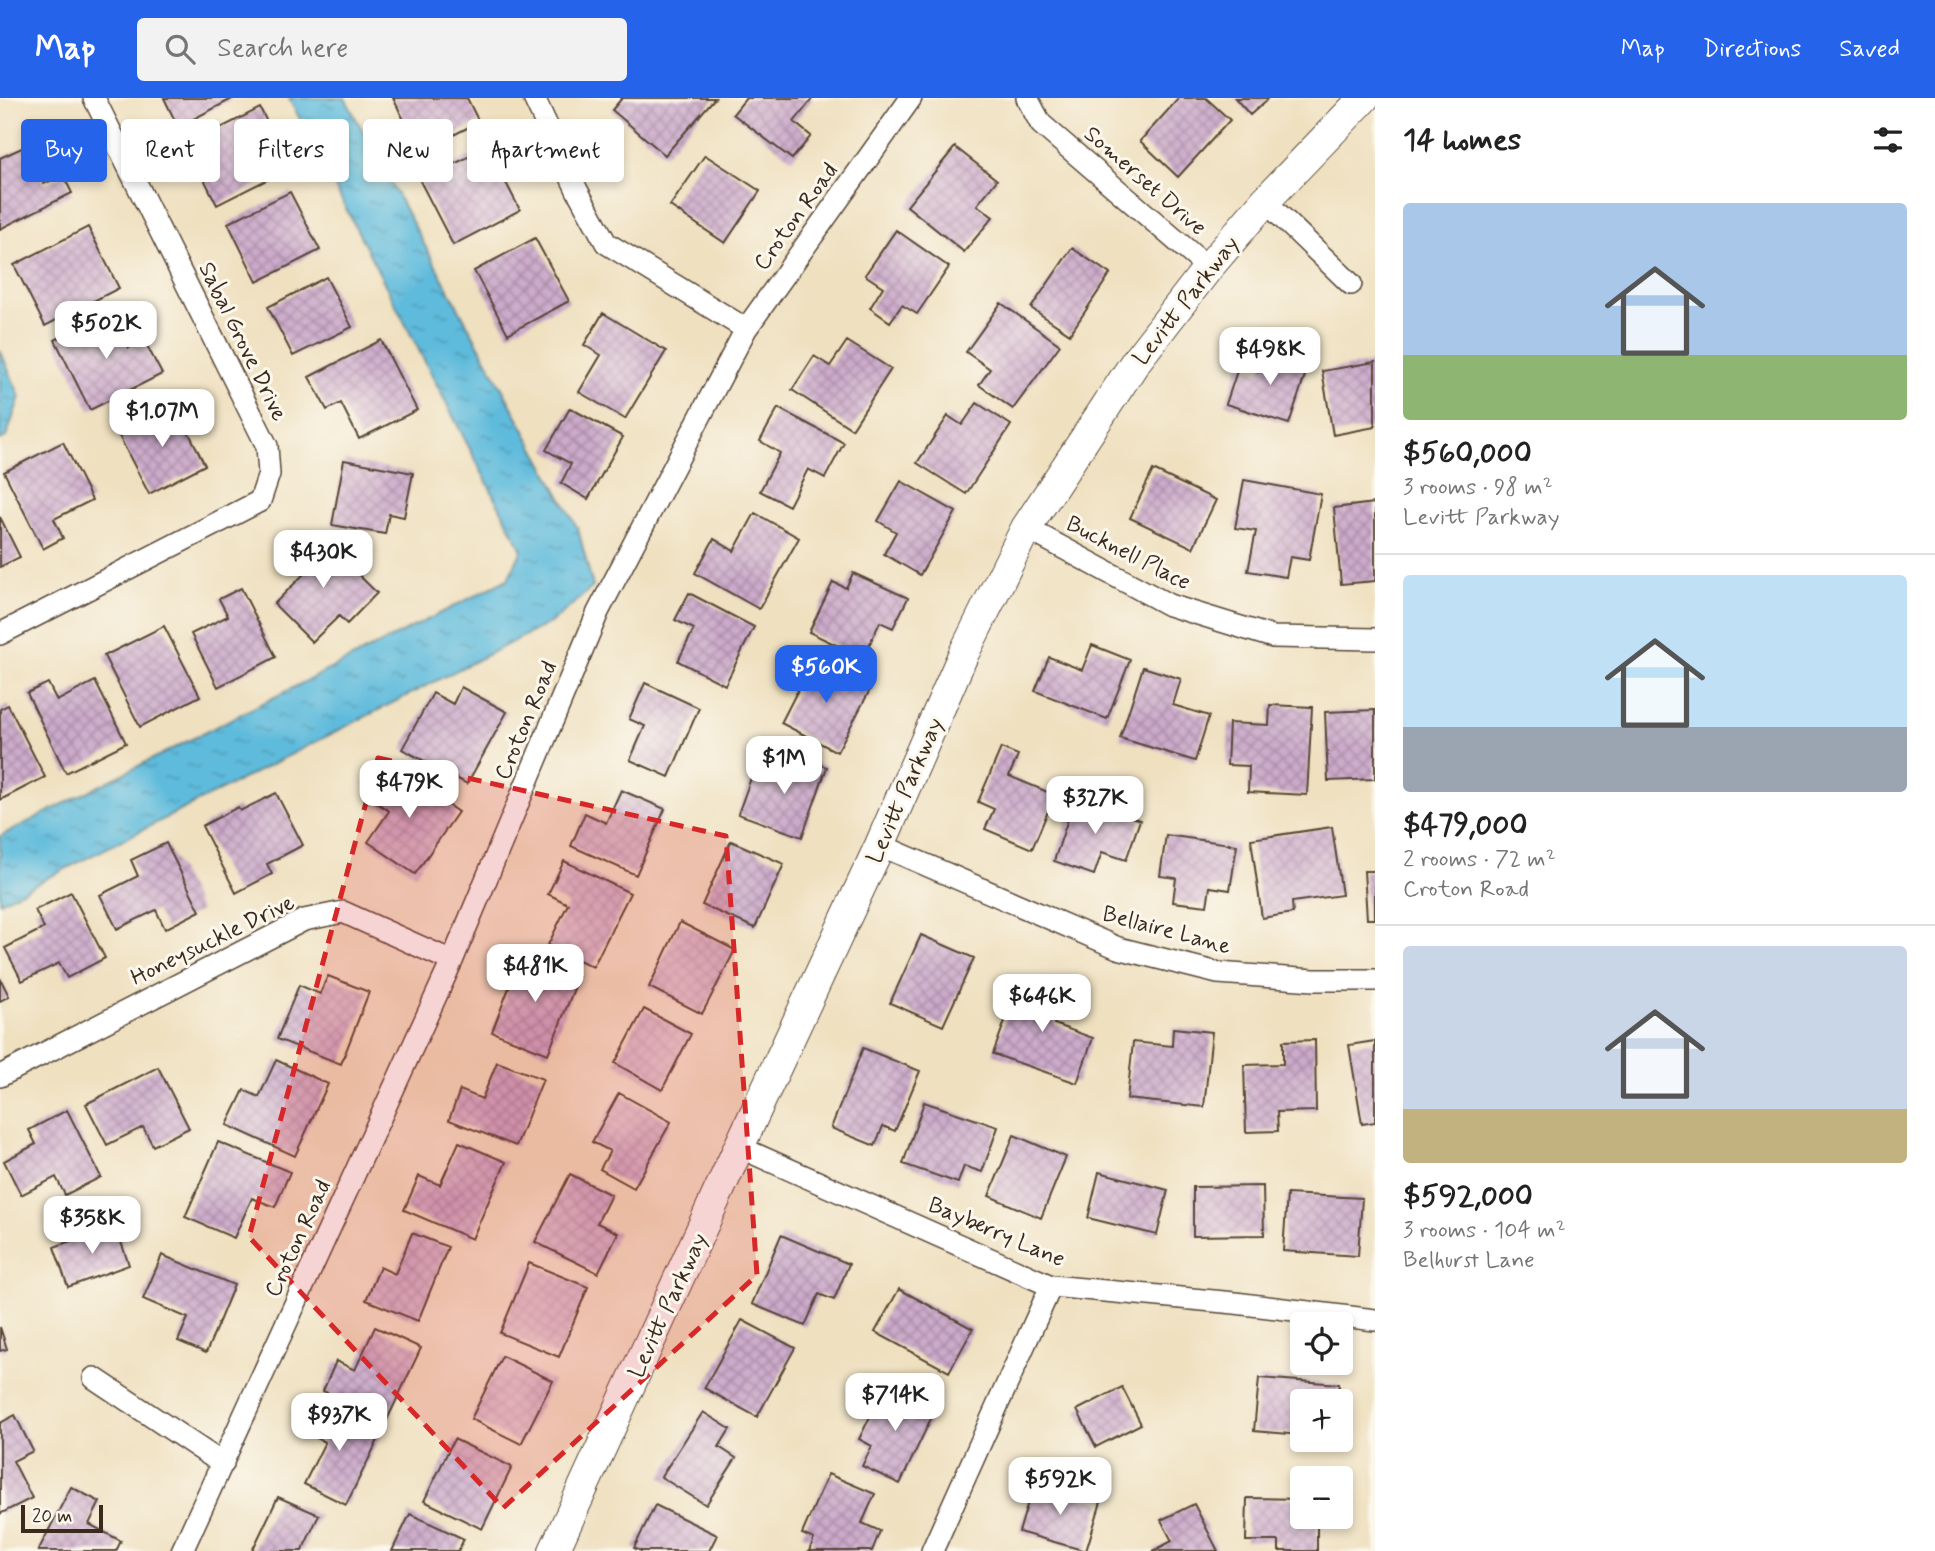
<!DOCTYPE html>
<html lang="en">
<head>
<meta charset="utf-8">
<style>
	:root { --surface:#fff; --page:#f2f2f2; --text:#222; --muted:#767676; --line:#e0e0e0; --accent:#2563eb }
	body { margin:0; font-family:Mynerve,sans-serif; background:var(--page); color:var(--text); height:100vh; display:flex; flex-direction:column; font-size:26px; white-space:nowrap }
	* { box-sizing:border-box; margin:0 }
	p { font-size:23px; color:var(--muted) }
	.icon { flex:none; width:38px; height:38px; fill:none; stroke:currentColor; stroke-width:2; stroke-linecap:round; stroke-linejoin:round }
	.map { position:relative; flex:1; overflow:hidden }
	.panel { display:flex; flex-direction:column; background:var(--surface); width:560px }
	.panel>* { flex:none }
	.top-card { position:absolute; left:21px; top:21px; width:665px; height:63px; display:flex; gap:14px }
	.tools { position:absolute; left:1290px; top:1214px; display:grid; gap:14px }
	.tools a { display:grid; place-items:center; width:63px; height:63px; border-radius:7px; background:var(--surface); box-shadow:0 4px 10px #0003; font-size:35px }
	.scale { position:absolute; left:21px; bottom:18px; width:82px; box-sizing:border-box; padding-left:7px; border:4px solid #3b2a1e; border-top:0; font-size:19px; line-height:24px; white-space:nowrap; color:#3b2a1e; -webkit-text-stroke:5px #fbf7ec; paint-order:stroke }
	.price { position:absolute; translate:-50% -60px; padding:0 16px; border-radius:14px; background:#fff; color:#222; font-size:23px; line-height:46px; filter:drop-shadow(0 2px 4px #0008) }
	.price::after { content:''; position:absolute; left:50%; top:42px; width:21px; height:16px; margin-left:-10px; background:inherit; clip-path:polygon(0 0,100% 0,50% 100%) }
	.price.active { background:var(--accent); color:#fff }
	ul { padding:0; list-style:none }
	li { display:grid; align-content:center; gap:14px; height:371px; padding:0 28px }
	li+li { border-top:2px solid var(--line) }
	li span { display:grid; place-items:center; height:217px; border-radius:7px; color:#555 }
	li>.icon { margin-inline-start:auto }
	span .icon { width:126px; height:126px; fill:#fffc; stroke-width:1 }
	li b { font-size:30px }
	h2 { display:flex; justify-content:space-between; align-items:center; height:84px; padding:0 28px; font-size:30px }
	.tag { padding:0 24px; border-radius:7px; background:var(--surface); box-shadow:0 4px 10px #0003; font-size:24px; line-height:63px }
	.tag.active { background:var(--accent); color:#fff }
	header { display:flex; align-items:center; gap:42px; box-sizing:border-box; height:98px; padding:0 35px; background:var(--accent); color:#fff }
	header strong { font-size:33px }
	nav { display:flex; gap:38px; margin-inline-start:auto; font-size:24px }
	.search { width:490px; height:63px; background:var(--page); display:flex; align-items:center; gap:18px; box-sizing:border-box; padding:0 24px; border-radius:7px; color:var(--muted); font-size:26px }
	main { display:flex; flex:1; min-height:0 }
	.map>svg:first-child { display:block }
</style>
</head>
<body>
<header>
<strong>Map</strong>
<div class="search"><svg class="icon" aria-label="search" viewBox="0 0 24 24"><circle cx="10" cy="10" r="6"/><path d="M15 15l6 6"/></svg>Search here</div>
<nav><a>Map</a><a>Directions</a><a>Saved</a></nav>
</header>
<main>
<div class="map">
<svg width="1375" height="1453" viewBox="0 0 1375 1453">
	<defs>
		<pattern id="water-ripples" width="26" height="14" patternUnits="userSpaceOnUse" patternTransform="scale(1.75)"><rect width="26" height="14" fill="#5ebbdc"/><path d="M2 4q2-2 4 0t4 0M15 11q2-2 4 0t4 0" fill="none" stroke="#4f98b2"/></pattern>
		<pattern id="building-cross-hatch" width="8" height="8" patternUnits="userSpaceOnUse" patternTransform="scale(1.75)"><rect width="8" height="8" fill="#ccaacb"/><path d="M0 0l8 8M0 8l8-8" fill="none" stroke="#a78ba4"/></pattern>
	</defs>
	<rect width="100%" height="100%" fill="#fbf7ec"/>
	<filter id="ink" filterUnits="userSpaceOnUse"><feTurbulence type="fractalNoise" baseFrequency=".0143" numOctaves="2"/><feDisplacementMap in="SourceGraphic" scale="14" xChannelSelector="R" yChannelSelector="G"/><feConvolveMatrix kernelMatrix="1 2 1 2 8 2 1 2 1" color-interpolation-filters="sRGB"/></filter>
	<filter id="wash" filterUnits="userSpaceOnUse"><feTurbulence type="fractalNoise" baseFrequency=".00686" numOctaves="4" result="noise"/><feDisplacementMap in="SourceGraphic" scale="28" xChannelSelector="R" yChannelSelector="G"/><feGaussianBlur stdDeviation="1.57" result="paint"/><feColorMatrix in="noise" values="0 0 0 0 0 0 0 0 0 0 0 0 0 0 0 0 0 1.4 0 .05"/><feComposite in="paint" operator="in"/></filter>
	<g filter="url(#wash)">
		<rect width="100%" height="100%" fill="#efe0c0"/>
		<path fill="url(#water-ripples)" stroke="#4c727d" stroke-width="2" d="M289 0H345L578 431 593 489 552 524 0 804V738L508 481 522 452Z
			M0 252 20 299 6 339 0 342Z"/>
		<g id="blocks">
			<path fill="url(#building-cross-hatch)" d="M164 0H234L178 29Z
				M393 0H467L479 24 420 54Z
				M622 0H715L665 57 612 12Z
				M746 0H813L794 24 811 38 792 61 733 16Z
				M1179 0H1206L1230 22 1178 79 1140 43Z
				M1235 0H1269L1250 17Z
				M260 10 290 70 217 107 187 47Z
				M26 48 44 86 63 77 72 95 0 131V60Z
				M955 49 997 82 977 107 993 119 964 154 907 108Z
				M474 56 487 81 501 75 520 112 453 147 420 83Z
				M705 57 760 93 725 145 670 108Z
				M290 94 320 152 257 184 228 125Z
				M88 129 119 190 45 228 14 167Z
				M896 132 949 169 917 216 902 207 890 224 870 210 883 189 865 177Z
				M535 140 569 203 508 236 474 173Z
				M1072 150 1110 176 1070 236 1031 210Z
				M326 179 352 229 293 258 268 209Z
				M1001 205 1060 247 1013 311 979 287 990 271 966 254Z
				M110 214 129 250 144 242 162 276 90 312 55 242Z
				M603 215 666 253 625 321 579 294 601 257 584 247Z
				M381 242 417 312 359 341 341 305 327 312 309 279Z
				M847 243 891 271 852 331 792 292 814 258 830 268Z
				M1268 252 1309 265 1289 326 1226 306 1239 267 1260 274Z
				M1375 264V329L1333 337 1322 273Z
				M977 305 1011 327 966 396 917 365 948 318 962 327Z
				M175 307 205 367 149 396 118 336Z
				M570 310 623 339 588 401 561 385 571 366 546 352Z
				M778 310 844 345 825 380 808 371 789 408 760 393 780 355 760 343Z
				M63 344 92 402 54 421 63 440 43 451 4 374Z
				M344 362 413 375 404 419 389 416 385 436 332 427Z
				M1153 372 1216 402 1193 450 1130 420Z
				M1244 382 1321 396 1309 462 1290 459 1286 479 1248 473 1256 433 1235 430Z
				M901 383 956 414 920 477 884 456 896 434 878 423Z
				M1375 405V483L1341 486 1334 410Z
				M755 415 799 440 759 511 695 475 714 441 734 453Z
				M0 419 20 459 0 469Z
				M316 435 377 495 347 526 339 518 312 544 274 506 304 476 290 461Z
				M853 475 908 500 893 530 880 524 863 560 809 534 833 484 846 490Z
				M241 490 276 559 218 589 191 536 228 518 219 501Z
				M689 495 754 529 725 587 678 563 694 531 675 522Z
				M164 528 200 598 140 629 104 558Z
				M1092 547 1130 562 1107 621 1035 593 1049 559 1082 572Z
				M814 560 871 590 837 654 781 625Z
				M1143 569 1181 581 1173 607 1209 618 1195 663 1120 640Z
				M95 583 126 645 66 675 27 595 48 585 57 603Z
				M645 585 699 610 669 679 630 662 645 628 629 621Z
				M461 589 507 614 467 686 402 651 433 595 453 606Z
				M8 607 45 679 0 702V611Z
				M1270 607 1312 609 1307 697 1248 694 1249 668 1227 667 1229 625 1269 627Z
				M1375 612V681L1328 683 1325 614Z
				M1001 650 1018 657 1009 678 1055 697 1032 751 985 731 994 711 978 704Z
				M793 657 827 669 802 739 738 716 755 669 785 680Z
				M392 668 458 714 415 776 368 744 389 713 370 700Z
				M621 692 665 711 636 777 571 748 585 715 606 725Z
				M276 695 303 747 267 766 272 776 236 795 202 728 238 709 240 713Z
				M1075 700 1140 722 1126 762 1102 754 1094 777 1054 763Z
				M1332 729 1342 797 1292 804 1293 815 1262 820 1251 741Z
				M1166 737 1237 747 1230 792 1210 789 1207 808 1173 804 1176 780 1160 778Z
				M731 743 784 766 755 830 702 807Z
				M166 745 200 813 165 831 156 812 117 831 100 797 138 778 131 762Z
				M564 763 630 795 593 869 548 847 568 806 548 796Z
				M1364 773H1375V821H1367Z
				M71 794 105 860 67 880 59 865 22 883 5 850 44 830 35 812Z
				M680 824 735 852 702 916 649 889Z
				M921 837 974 860 943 928 890 905Z
				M522 856 579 878 548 956 492 934Z
				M328 878 369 894 341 966 277 941 299 887 320 896Z
				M1021 879 1066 895 1054 926 1093 940 1077 985 993 956Z
				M0 880 9 898 0 903Z
				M644 911 691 936 662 992 615 965Z
				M1173 930 1212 934 1204 1009 1127 1001 1133 944 1172 948Z
				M1315 942 1316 1013 1277 1014 1278 1033 1246 1034 1244 967 1283 966V943Z
				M1375 943V1024L1362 1026 1349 947Z
				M863 950 920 973 895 1033 883 1028 875 1048 831 1030Z
				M276 962 328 986 295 1058 227 1027 244 992 259 999Z
				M497 964 543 981 516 1048 449 1022 460 992 482 1001Z
				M158 969 189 1030 153 1048 143 1029 107 1047 86 1006Z
				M619 995 671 1024 634 1090 600 1071 610 1053 592 1044Z
				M924 1004 998 1029 982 1074 964 1068 958 1085 903 1066Z
				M67 1012 101 1079 65 1097 56 1079 21 1097 4 1063 36 1046 29 1032Z
				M1014 1037 1066 1059 1041 1120 989 1098Z
				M218 1044 290 1074 275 1109 252 1100 234 1140 185 1119Z
				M459 1044 506 1064 472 1141 404 1112 419 1078 440 1087Z
				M1099 1074 1168 1092 1157 1137 1088 1120Z
				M570 1076 611 1097 597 1125 618 1135 598 1175 535 1144Z
				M1263 1088 1264 1137 1193 1138V1089Z
				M1287 1096 1362 1100 1358 1158 1283 1153Z
				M115 1127 129 1167 68 1189 54 1149Z
				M412 1135 448 1149 418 1223 366 1202 380 1169 395 1176Z
				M781 1137 849 1166 834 1202 819 1196 805 1228 752 1206Z
				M162 1157 234 1187 206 1255 178 1243 188 1220 143 1201Z
				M529 1165 588 1189 559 1259 500 1235Z
				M899 1191 973 1231 949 1274 875 1234Z
				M742 1222 795 1250 757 1319 704 1290Z
				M0 1229 7 1251 0 1253Z
				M375 1229 421 1250 387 1322 323 1293 336 1263 355 1272Z
				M502 1258 553 1283 521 1346 471 1321Z
				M1259 1280 1339 1286 1338 1304H1302V1337L1254 1333Z
				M886 1286 936 1310 900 1386 862 1368 872 1348 859 1341Z
				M1122 1289 1141 1326 1096 1349 1077 1312Z
				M319 1306 381 1336 346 1407 304 1386 325 1344 305 1334Z
				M703 1314 730 1331 719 1349 736 1360 706 1407 661 1379Z
				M15 1317 33 1353 13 1363 32 1400 0 1416V1325Z
				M454 1341 512 1369 482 1431 424 1403Z
				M828 1376 875 1396 862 1425 880 1433 872 1453H809L814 1441 802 1436Z
				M1034 1384 1101 1404 1086 1453 1019 1434Z
				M71 1389 100 1404 89 1426 121 1443 116 1453H38Z
				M278 1399 319 1417 302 1453H252Z
				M1247 1400 1302 1401V1419H1317V1453H1279V1443H1246Z
				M1194 1406 1218 1453H1153L1172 1443 1161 1422Z
				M655 1407 717 1437 709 1453H641L634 1450Z
				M410 1416 464 1441 458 1453H392Z"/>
		</g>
	</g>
	<g filter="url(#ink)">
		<use href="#blocks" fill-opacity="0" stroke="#564536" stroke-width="2"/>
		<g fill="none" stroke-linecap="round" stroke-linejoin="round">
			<g stroke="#564536" stroke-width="24">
				<path id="street" d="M534 0 577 92 606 145 746 231
					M1027 0 1041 26 1208 170
					M1265 103 1351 186
					M1026 430 1169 507 1273 539 1375 541
					M0 536 260 403 269 376 267 348 94 0
					M880 747 1118 850 1218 875 1314 882H1375
					M0 978 304 822 343 814 452 863
					M739 1049 1051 1188 1235 1205 1375 1222
					M94 1280 223 1366
					M182 1453 452 863 598 514 746 231 911 0
					M932 1453 1051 1188"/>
			</g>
			<g stroke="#564536" stroke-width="32">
				<path id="secondary" d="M554 1453 739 1049 880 747 963 557 1026 430 1136 263 1208 170 1265 103 1364 0"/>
			</g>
			<use href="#street" stroke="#fff" stroke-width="21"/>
			<use href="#secondary" stroke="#fff" stroke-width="30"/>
		</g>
	</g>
	<path fill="#d62828" fill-opacity="0.2" stroke="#d62828" stroke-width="5" stroke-dasharray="14 9" stroke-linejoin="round" d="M378 660 726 738 757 1177 503 1410 249 1139Z"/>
	<g text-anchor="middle" stroke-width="6" stroke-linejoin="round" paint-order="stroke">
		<g font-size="23" fill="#3b2a1e" stroke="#fbf7ec">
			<text transform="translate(1146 82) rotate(41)" y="8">Somerset Drive</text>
			<text transform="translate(795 118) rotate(-54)" y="8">Croton Road</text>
			<text transform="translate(1185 202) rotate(-52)" y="8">Levitt Parkway</text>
			<text transform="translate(244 243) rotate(64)" y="8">Sabal Grove Drive</text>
			<text transform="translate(1129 454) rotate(27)" y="8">Bucknell Place</text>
			<text transform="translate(525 622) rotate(-67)" y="8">Croton Road</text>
			<text transform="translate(904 692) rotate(-66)" y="8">Levitt Parkway</text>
			<text transform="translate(1167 831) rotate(15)" y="8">Bellaire Lane</text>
			<text transform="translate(212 841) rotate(-26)" y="8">Honeysuckle Drive</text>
			<text transform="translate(997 1133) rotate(23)" y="8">Bayberry Lane</text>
			<text transform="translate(297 1140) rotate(-65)" y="8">Croton Road</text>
			<text transform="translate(667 1207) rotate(-65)" y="8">Levitt Parkway</text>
		</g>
	</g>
</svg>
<div class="tools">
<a><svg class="icon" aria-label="locate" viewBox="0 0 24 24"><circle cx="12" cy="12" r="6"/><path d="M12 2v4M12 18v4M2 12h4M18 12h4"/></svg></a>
<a>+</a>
<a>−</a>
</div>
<div class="scale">20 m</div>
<b class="price" style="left:106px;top:263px">$502K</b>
<b class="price" style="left:1270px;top:289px">$498K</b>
<b class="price" style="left:162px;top:351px">$1.07M</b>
<b class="price" style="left:323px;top:492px">$430K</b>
<b class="price active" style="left:826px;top:607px">$560K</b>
<b class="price" style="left:784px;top:698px">$1M</b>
<b class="price" style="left:409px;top:722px">$479K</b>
<b class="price" style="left:1095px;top:738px">$327K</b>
<b class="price" style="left:535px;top:906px">$481K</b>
<b class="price" style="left:1042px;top:936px">$646K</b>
<b class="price" style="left:92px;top:1158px">$358K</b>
<b class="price" style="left:895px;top:1335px">$714K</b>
<b class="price" style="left:339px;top:1355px">$937K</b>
<b class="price" style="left:1060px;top:1419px">$592K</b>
<div class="top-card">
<a class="tag active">Buy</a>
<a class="tag">Rent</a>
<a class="tag">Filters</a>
<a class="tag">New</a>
<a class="tag">Apartment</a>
</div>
</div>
<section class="panel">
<h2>14 homes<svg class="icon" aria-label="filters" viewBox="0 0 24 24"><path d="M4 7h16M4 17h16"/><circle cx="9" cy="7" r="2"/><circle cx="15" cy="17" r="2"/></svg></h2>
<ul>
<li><span style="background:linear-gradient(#a9c7e8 70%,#8fb573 0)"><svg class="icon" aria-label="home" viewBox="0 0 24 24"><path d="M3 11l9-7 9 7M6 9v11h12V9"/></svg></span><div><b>$560,000</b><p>3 rooms · 98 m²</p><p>Levitt Parkway</p></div></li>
<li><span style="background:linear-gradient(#bfe0f5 70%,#9aa5b1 0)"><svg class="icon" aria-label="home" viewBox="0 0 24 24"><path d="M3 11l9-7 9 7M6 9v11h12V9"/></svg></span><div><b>$479,000</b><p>2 rooms · 72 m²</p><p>Croton Road</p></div></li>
<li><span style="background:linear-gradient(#c9d6e8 75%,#c2b280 0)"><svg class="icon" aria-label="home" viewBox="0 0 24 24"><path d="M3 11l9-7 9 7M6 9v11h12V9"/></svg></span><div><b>$592,000</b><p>3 rooms · 104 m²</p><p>Belhurst Lane</p></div></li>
</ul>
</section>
</main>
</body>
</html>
